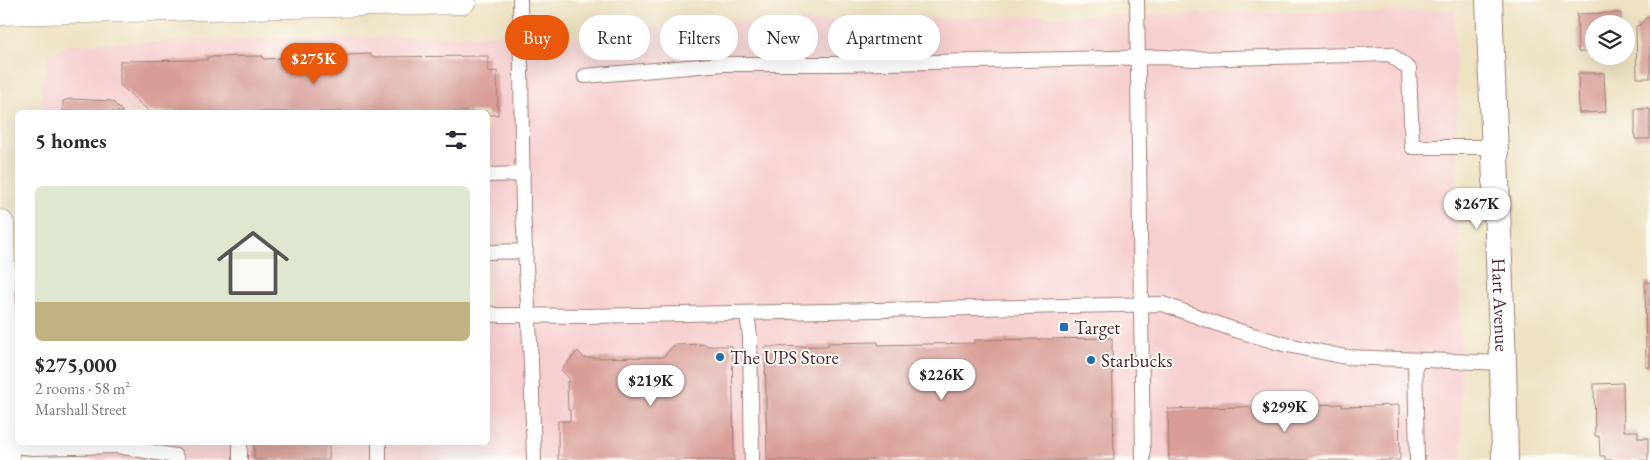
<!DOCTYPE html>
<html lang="en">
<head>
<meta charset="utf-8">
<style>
	:root { --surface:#fff; --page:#f2f2f3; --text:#2b2b33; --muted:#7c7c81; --accent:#ea580c }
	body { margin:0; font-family:"EB Garamond",serif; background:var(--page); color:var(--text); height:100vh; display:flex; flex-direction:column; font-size:19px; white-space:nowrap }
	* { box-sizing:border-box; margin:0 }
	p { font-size:16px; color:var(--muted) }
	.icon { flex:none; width:28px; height:28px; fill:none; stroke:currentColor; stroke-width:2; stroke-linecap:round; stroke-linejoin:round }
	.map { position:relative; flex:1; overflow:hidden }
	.details { position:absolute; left:15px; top:110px; width:475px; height:335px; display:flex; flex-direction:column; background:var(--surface); border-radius:8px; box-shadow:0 5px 20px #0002 }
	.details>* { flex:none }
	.hud { position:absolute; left:505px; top:15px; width:475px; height:45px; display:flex; gap:10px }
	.buttons { position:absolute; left:1585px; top:15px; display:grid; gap:10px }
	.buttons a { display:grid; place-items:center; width:50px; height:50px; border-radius:50%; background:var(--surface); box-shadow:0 5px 20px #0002; font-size:25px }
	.price { position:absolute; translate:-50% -42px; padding:0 11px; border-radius:18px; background:#fff; color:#222; font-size:16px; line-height:32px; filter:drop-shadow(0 1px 2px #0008) }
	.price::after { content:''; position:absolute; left:50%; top:30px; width:15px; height:11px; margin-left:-8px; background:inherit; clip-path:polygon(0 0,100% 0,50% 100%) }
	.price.current { background:var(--accent); color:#fff }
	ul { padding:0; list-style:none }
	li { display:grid; align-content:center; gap:10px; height:265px; padding:0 20px }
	li span { display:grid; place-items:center; height:155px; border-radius:8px; color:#555 }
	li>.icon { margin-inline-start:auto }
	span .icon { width:90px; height:90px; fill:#fffc; stroke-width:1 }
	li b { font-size:21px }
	h2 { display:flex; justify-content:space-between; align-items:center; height:60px; padding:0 20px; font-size:21px }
	.pill { padding:0 18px; border-radius:22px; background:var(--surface); box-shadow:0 5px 20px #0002; font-size:18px; line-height:45px }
	.pill.current { background:var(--accent); color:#fff }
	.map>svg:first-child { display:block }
</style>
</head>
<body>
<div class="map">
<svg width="1650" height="460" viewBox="0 0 1650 460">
	<rect width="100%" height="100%" fill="#fdfcf7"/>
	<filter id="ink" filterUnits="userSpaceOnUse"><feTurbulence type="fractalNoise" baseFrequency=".02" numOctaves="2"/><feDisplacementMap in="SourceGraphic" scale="10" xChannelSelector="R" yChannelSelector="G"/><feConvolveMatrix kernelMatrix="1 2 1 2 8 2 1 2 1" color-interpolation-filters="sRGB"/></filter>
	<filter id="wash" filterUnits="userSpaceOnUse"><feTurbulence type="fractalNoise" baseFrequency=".0096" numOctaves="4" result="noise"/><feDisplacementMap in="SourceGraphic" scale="20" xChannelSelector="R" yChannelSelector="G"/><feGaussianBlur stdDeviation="1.12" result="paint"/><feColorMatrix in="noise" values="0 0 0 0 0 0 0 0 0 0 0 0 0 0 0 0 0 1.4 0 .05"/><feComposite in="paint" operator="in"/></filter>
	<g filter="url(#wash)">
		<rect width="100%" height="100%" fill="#eee2c3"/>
		<path fill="#f7cfd0" d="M1455 10 1462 460H46V442H488V112H42V86L50 54 70 44 506 34 544 42 686 23 1161 14Z"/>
		<g id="blocks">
			<path fill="#d89d97" d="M1621 13V24H1594V52H1578L1577 14Z
				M1650 16V78H1637L1636 26 1640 25 1645 19Z
				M371 54V57L488 56V72L497 71 498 115H488V112H150L120 85V61L207 60V57L263 56V59Z
				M1578 73H1604L1606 112 1579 113Z
				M70 99 112 101 123 112H63V101Z
				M1635 109H1650V139H1635Z
				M1645 282H1650V367H1646Z
				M1112 338 1114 460H767L765 347 828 346V343L878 342V345L974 343V340Z
				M706 344V346H732L734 460H558V421H570V410H568L567 381H569V378L561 370 578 351 584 358 663 357 674 345Z
				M1623 383 1624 431H1638V438H1648V460H1605V456H1600L1599 436H1595L1594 384Z
				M1342 404V407L1399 405 1400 460H1169L1168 409Z
				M254 442H329V460H254Z"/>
		</g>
	</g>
	<g filter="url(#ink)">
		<use href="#blocks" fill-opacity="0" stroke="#9c8077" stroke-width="1"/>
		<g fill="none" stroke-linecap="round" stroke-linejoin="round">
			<g stroke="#9c8077" stroke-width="16">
				<path id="service" d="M520 0 523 209 531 362 534 460
					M1137 0 1143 460
					M585 76 723 64H840L1164 57 1193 59 1390 54 1409 69 1412 147H1494
					M488 175 523 174
					M488 252 526 251
					M488 313 495 315 588 316 1163 304 1232 329 1287 345 1346 357 1503 363
					M747 313 750 337 752 460
					M1415 360 1417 460
					M240 442V460
					M379 442V460
					M5 445 33 448 118 446 175 456 177 460"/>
			</g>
			<g stroke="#9c8077" stroke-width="28">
				<g id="minor">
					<path id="s1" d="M1489 0 1503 363 1505 460"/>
				</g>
			</g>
			<g stroke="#9c8077" stroke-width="29">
				<path id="tertiary" d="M0 11 462 0"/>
			</g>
			<g stroke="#9c8077" stroke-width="29">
				<path id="primary" d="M0 224 5 460"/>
			</g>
			<use href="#service" stroke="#fff" stroke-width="14"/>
			<use href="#minor" stroke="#fff" stroke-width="26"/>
			<use href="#tertiary" stroke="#fff" stroke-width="28"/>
			<use href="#primary" stroke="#fff" stroke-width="28"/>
		</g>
	</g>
	<g fill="#1f6fb2" stroke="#fdfcf7" stroke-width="2">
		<rect x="1059" y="322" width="10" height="10" rx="2.5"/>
		<circle cx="720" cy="357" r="5"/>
		<circle cx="1091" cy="360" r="5"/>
	</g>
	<g text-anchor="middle" stroke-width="4" stroke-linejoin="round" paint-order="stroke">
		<g font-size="19" fill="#4a1f2b" stroke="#fdfcf7">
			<text dy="7" stroke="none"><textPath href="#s1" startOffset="305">Hart Avenue</textPath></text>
		</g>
		<g font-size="19" fill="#4a1f2b" stroke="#fdfcf7" text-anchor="start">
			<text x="1074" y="334">Target</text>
			<text x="730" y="364">The UPS Store</text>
			<text x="1101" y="367">Starbucks</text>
		</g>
	</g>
</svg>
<div class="buttons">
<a><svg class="icon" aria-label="layers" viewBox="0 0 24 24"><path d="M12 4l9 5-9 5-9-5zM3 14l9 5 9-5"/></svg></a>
</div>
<b class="price current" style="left:314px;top:85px">$275K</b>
<b class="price" style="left:1477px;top:230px">$267K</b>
<b class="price" style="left:942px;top:401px">$226K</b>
<b class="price" style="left:651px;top:407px">$219K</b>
<b class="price" style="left:1285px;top:433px">$299K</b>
<div class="hud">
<a class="pill current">Buy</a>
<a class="pill">Rent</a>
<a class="pill">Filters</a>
<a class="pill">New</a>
<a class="pill">Apartment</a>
</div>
<section class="details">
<h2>5 homes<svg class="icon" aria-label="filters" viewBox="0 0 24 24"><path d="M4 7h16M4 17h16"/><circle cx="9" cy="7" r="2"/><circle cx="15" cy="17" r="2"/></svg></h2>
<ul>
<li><span style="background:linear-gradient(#dfe7d0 75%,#c2b280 0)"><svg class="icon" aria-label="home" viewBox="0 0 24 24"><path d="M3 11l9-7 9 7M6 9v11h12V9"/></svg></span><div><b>$275,000</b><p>2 rooms · 58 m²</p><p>Marshall Street</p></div></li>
</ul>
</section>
</div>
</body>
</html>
